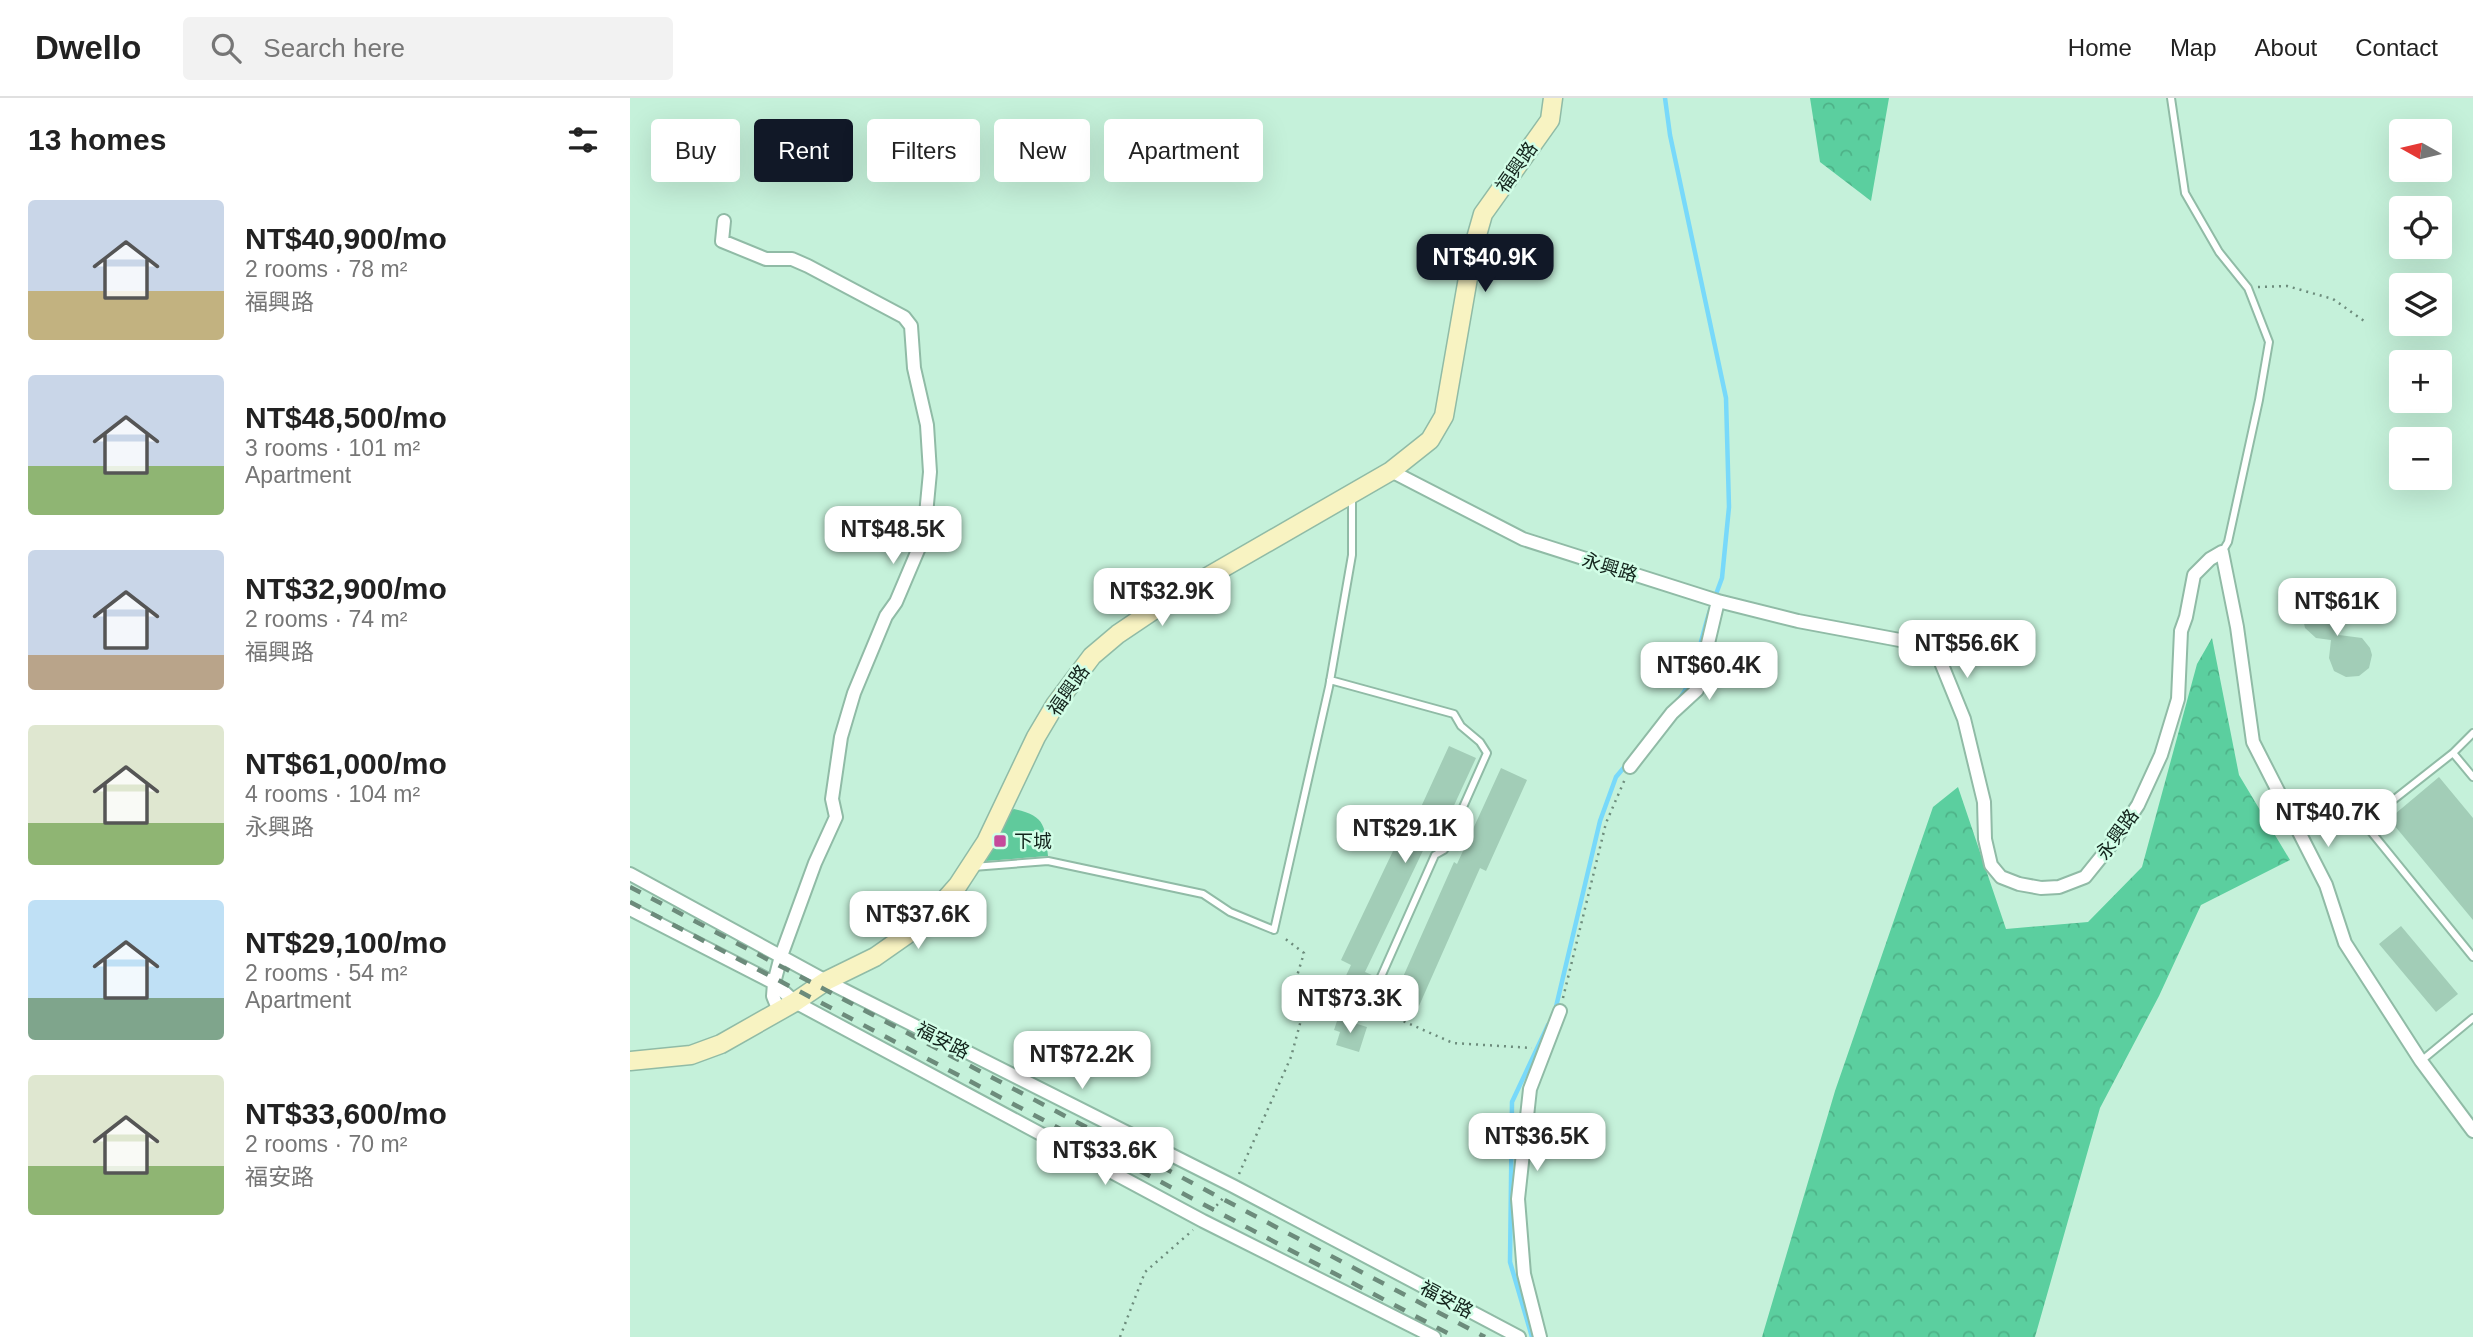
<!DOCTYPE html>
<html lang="en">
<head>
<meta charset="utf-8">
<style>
	:root { --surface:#fff; --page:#f2f2f2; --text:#222; --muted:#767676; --line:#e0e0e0; --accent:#111827 }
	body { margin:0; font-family:Helvetica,"Noto Sans TC",sans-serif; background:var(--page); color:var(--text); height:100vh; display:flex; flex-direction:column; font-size:26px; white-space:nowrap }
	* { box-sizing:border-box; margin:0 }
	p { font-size:23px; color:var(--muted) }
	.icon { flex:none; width:38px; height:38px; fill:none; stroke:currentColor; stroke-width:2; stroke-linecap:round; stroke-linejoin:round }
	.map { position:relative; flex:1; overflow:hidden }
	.panel { display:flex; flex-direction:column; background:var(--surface); width:630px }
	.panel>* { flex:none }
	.banner { position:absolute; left:21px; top:21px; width:665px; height:63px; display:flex; gap:14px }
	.needle { width:46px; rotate:278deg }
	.controls { position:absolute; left:1759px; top:21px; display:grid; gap:14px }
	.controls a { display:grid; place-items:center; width:63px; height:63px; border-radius:7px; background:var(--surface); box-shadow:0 7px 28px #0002; font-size:35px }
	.price { position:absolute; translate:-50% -60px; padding:0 16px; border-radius:14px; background:#fff; color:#222; font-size:23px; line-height:46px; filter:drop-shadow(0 2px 4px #0008) }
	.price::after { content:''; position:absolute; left:50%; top:42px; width:21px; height:16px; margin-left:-10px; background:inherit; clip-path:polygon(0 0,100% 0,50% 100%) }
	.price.current { background:var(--accent); color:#fff }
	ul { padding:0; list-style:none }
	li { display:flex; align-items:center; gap:21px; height:175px; padding:0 28px }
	li span { display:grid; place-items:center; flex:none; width:196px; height:140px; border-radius:7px; color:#555 }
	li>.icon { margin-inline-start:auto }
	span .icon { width:84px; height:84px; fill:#fffc; stroke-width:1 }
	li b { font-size:30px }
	h2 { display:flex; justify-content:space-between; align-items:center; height:84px; padding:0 28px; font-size:30px }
	.pill { padding:0 24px; border-radius:7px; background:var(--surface); box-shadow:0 7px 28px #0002; font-size:24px; line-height:63px }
	.pill.current { background:var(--accent); color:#fff }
	header { display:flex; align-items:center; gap:42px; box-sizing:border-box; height:98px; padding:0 35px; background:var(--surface); border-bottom:2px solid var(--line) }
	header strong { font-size:33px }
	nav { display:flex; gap:38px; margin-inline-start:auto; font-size:24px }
	.search { width:490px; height:63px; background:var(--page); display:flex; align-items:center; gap:18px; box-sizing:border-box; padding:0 24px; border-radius:7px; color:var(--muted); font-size:26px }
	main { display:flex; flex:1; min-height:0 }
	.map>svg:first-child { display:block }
</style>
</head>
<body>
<header>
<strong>Dwello</strong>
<div class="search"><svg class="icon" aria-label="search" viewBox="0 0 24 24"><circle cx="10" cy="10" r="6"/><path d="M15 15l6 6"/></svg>Search here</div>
<nav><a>Home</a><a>Map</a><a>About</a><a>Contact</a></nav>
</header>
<main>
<section class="panel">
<h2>13 homes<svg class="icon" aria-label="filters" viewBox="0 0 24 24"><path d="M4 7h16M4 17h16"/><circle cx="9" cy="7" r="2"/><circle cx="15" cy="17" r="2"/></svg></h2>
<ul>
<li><span style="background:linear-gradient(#c9d6e8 65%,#c2b280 0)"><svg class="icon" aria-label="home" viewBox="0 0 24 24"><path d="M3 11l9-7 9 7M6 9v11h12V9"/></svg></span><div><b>NT$40,900/mo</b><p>2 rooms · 78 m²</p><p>福興路</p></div></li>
<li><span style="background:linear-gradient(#c9d6e8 65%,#8fb573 0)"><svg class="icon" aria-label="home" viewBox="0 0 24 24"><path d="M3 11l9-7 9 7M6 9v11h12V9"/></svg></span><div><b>NT$48,500/mo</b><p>3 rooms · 101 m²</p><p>Apartment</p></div></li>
<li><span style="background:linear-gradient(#c9d6e8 75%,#b9a48a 0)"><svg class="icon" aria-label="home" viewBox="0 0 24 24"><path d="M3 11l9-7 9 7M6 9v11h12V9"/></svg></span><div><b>NT$32,900/mo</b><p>2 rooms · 74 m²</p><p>福興路</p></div></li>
<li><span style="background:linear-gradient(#dfe7d0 70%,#8fb573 0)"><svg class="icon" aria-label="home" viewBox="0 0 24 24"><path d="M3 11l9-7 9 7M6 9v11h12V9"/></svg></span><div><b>NT$61,000/mo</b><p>4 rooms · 104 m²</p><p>永興路</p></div></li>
<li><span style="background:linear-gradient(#bfe0f5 70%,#7fa58c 0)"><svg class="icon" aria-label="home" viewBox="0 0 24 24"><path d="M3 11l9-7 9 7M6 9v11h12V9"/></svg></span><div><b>NT$29,100/mo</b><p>2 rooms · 54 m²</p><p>Apartment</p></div></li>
<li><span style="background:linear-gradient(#dfe7d0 65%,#8fb573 0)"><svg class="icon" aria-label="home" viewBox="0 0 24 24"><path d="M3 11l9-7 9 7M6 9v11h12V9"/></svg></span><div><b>NT$33,600/mo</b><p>2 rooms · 70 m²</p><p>福安路</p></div></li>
</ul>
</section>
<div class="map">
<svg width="1843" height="1239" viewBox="0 0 1843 1239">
	<defs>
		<pattern id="forest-crowns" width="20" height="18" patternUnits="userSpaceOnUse" patternTransform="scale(1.75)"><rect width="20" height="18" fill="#5bcf9f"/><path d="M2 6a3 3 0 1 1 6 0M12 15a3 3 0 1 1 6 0" fill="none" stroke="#4eb288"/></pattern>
	</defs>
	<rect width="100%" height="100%" fill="#c5f1da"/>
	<path fill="#60ca9c" d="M384 711C416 718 415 728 418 758L356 763 380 713Z"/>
	<path fill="url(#forest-crowns)" d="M1180 0H1259L1241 103 1190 64Z
		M1582 540 1609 677 1660 762 1571 807 1529 898 1470 1010 1405 1239H1132L1205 993 1303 709 1328 689 1376 831 1458 824 1512 769 1567 566Z"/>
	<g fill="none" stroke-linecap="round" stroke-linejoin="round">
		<path stroke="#78d9fa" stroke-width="4.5" d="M1035 0 1040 37 1096 300 1099 409 1092 480 1085 499
			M1050 600C1066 580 1071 534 1082 507
			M925 913 970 723 986 679 996 667
			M902 1239 880 1164 882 1004 918 927"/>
	</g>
	<path fill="#a2cdb7" d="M1693 499 1700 500 1711 509 1714 523 1709 537 1732 540 1740 550 1742 557 1739 570 1729 578 1716 579 1704 573 1699 560 1701 542 1686 540 1675 530 1672 516 1675 509 1680 504Z
		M819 648 846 660 808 742 800 738 789 761 735 874 742 877 733 896 712 886 721 867 711 862 774 730 780 733Z
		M871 670 897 682 856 773 850 770 785 917 761 906 824 764 827 766Z
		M1809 679 1843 720V822L1759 721Z
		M1771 828 1828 896 1806 914 1749 846Z
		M708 920 737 929 729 954 706 947 710 934 704 932Z"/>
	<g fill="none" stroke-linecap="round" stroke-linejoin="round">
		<g stroke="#90bba6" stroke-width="10">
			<path id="lane" d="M1541 0 1555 95 1589 154 1618 190 1639 244 1629 302 1598 444 1592 454
				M700 582 824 616 831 628 850 644 857 655 814 752 805 757 738 908
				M1843 635 1823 655 1734 725 1843 859
				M1823 655 1843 679
				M343 769 418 763 573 796 600 814 644 832 699 589 722 457V398
				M1791 963 1843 920"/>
		</g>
		<g stroke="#90bba6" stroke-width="16">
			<path id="street" d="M94 123 92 143 136 161H162L178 168 274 219 281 228 284 270 297 327 300 374 294 438 266 504 256 518 224 595 211 639 202 701 206 719 185 765 151 858 144 885 143 898 149 913
				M761 373 893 441 1088 503 1168 523 1275 543 1294 551 1310 562 1334 621 1354 704 1355 741 1361 767 1371 779 1389 786 1411 790 1429 789 1455 779 1484 743 1508 707 1531 657 1548 601 1551 533 1556 519 1564 477 1580 461 1592 454 1607 529 1623 644 1696 787 1715 845 1791 963 1843 1033
				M1000 669 1042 615 1067 592 1088 503
				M0 776 196 883 603 1088 889 1239
				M0 811 144 885 165 904 573 1123 804 1239
				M910 1239 894 1176 888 1101 900 991 930 913"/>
		</g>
		<g stroke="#90bba6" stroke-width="21">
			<path id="secondary" d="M0 963 61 957 91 946 165 904 196 883 245 859 275 838 306 812 328 787 356 744 406 639 425 607 462 558 488 536 546 497 761 373 800 342 814 318 843 151 853 116 920 22 923 0"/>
		</g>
		<path stroke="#6d8c7c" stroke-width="2.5" stroke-dasharray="2 5" stroke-linecap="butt" d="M1628 189 1657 188 1703 201 1737 225
			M933 900 976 725 995 681
			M674 911 721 900 729 904
			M748 912 823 945 902 950
			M609 1076 661 959 674 911 663 891 674 855 653 839
			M582 1113 594 1099
			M490 1239 515 1174 563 1132"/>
		<use href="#lane" stroke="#fff" stroke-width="6"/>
		<use href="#street" stroke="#fff" stroke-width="12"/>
		<use href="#secondary" stroke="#f8f3c2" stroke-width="18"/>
		<path stroke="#6c8b7b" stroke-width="4.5" stroke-dasharray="12 12" stroke-linecap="butt" d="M0 789 855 1239
			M0 804 825 1239"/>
	</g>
	<rect fill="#c54a9b" stroke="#d2fee7" stroke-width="2.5" x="363" y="736" width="14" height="14" rx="3.5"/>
	<g text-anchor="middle" stroke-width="5" stroke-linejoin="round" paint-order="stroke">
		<g font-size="19" fill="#13241c" stroke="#d2fee7">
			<text transform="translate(886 69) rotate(-55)" y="7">福興路</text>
			<text transform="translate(980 469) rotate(17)" y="7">永興路</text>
			<text transform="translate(438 592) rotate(-55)" y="7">福興路</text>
			<text transform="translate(1487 736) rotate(-54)" y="7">永興路</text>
			<text transform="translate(313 942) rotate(27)" y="7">福安路</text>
			<text transform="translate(817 1201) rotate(28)" y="7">福安路</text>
		</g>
		<g font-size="19" fill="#13241c" stroke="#d2fee7" text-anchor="start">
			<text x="384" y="750">下城</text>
		</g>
	</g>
</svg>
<div class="controls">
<a><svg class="needle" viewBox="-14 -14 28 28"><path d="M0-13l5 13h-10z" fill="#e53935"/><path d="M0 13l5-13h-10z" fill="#767676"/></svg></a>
<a><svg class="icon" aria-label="locate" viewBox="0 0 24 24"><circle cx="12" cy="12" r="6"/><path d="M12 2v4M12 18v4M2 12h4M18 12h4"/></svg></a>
<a><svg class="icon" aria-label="layers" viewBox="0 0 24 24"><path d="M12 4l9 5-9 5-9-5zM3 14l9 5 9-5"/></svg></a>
<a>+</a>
<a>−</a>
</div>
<b class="price current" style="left:855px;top:196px">NT$40.9K</b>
<b class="price" style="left:263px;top:468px">NT$48.5K</b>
<b class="price" style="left:532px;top:530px">NT$32.9K</b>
<b class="price" style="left:1707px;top:540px">NT$61K</b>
<b class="price" style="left:1337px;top:582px">NT$56.6K</b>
<b class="price" style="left:1079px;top:604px">NT$60.4K</b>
<b class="price" style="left:1698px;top:751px">NT$40.7K</b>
<b class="price" style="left:775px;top:767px">NT$29.1K</b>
<b class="price" style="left:288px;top:853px">NT$37.6K</b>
<b class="price" style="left:720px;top:937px">NT$73.3K</b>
<b class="price" style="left:452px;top:993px">NT$72.2K</b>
<b class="price" style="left:907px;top:1075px">NT$36.5K</b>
<b class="price" style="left:475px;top:1089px">NT$33.6K</b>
<div class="banner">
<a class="pill">Buy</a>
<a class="pill current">Rent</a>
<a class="pill">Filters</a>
<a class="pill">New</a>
<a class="pill">Apartment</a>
</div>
</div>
</main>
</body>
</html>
